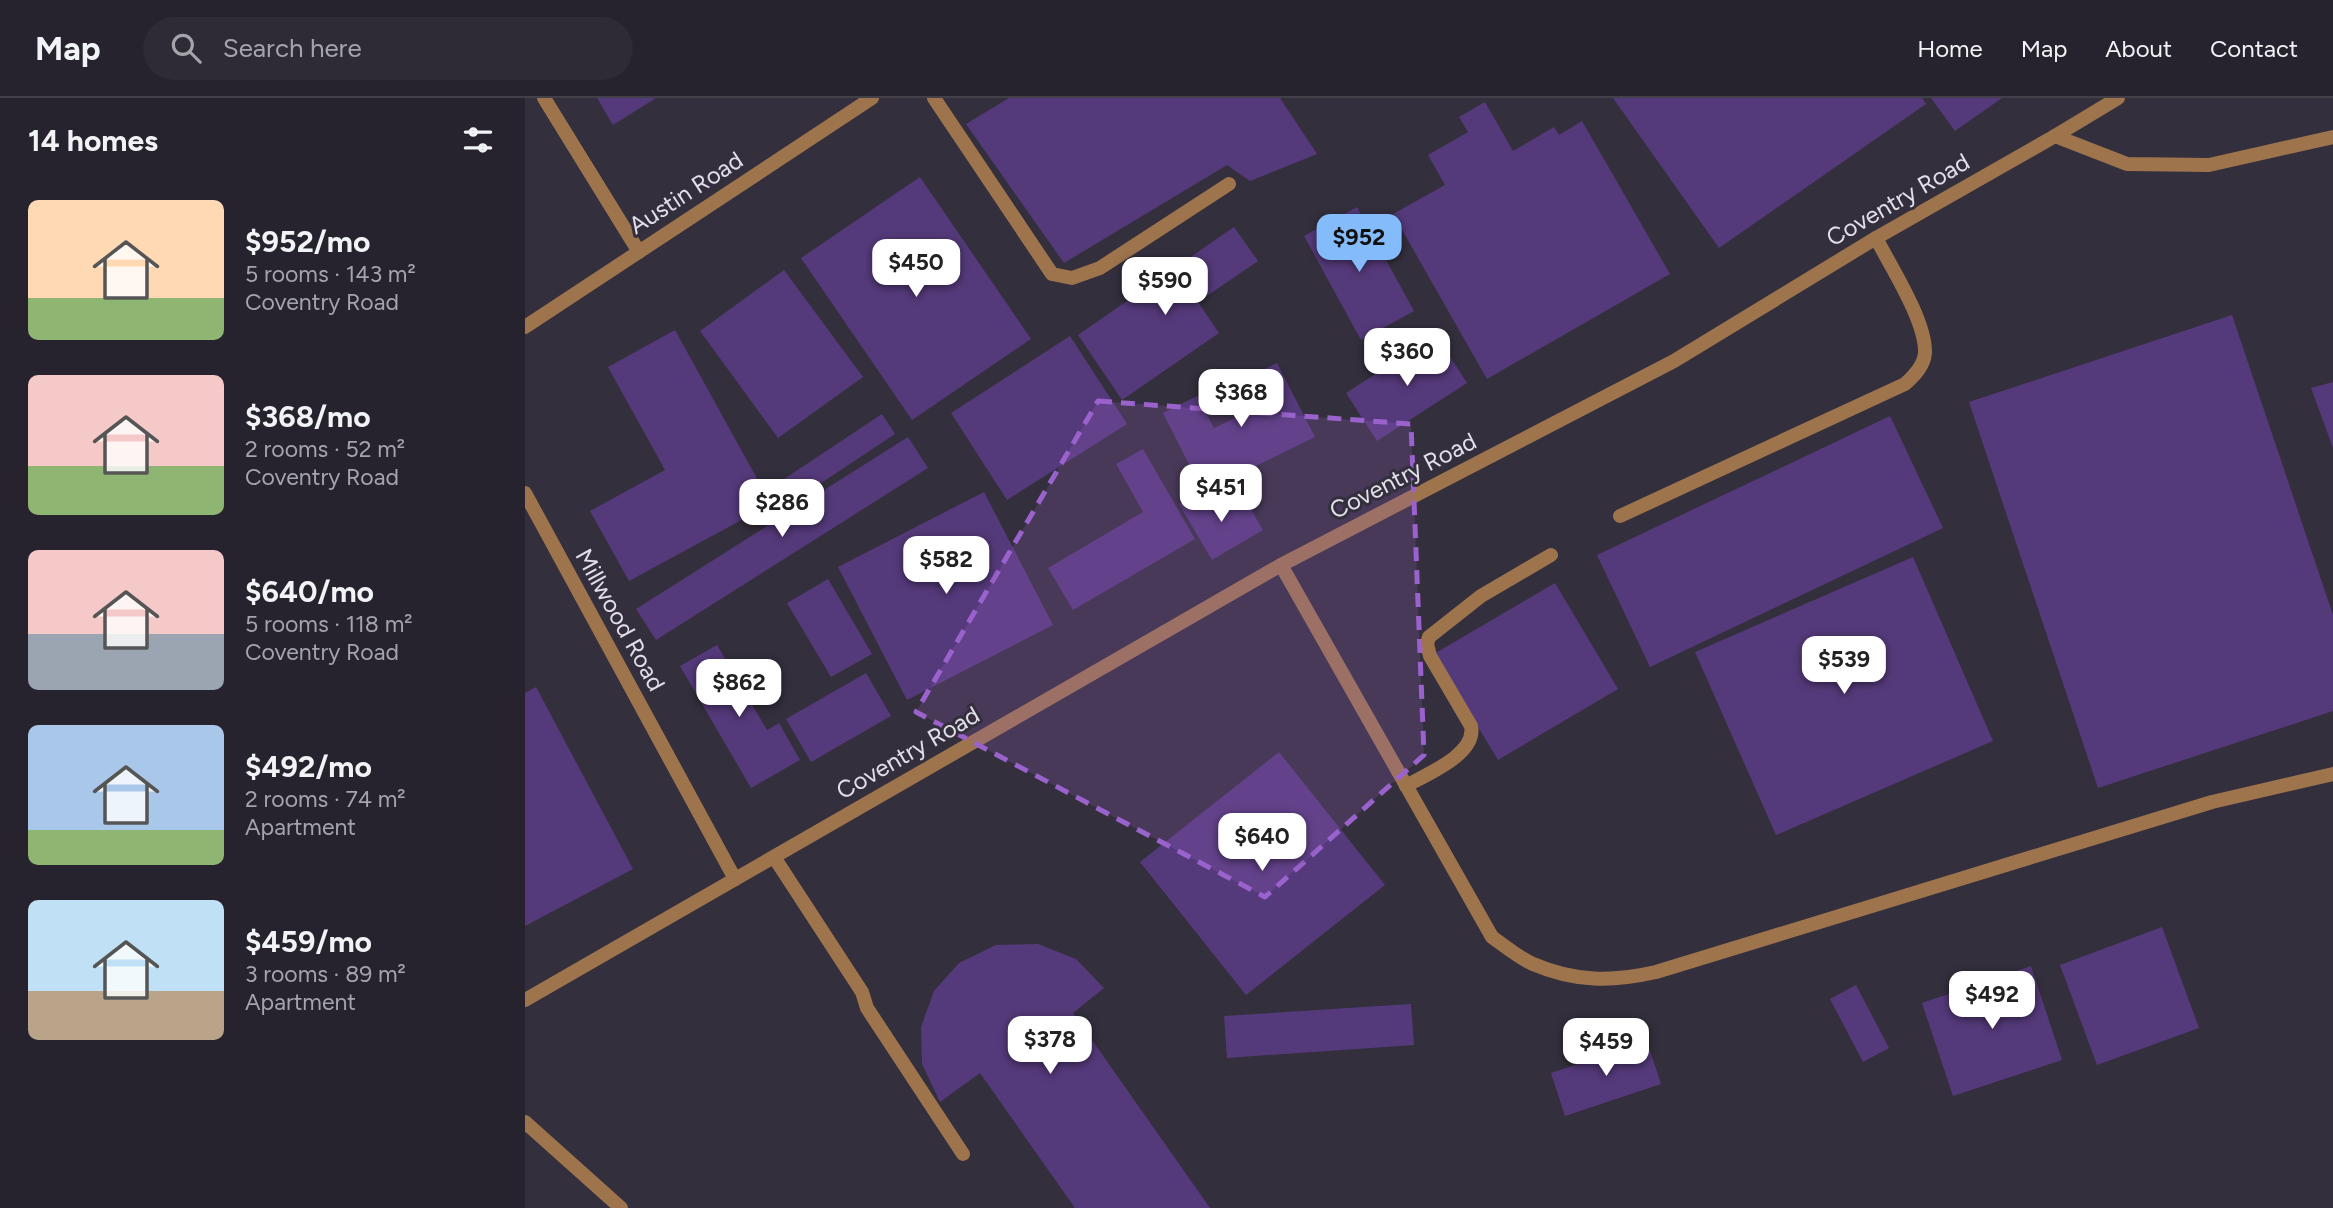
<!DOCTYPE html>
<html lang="en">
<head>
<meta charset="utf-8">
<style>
	:root { --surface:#27232e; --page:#2f2b36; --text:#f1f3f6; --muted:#a4a4aa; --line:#43404a; --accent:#84bbfb }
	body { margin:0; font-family:Figtree,sans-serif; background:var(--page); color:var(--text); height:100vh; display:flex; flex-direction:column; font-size:26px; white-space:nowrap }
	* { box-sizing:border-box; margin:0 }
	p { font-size:23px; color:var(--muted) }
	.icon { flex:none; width:38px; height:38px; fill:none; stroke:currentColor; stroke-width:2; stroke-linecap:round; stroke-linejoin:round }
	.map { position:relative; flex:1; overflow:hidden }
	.sheet { display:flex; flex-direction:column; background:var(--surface); width:525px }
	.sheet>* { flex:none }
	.price { position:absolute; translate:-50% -60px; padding:0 16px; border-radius:14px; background:#fff; color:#222; font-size:23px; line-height:46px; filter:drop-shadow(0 2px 4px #0008) }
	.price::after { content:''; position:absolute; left:50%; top:42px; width:21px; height:16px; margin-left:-10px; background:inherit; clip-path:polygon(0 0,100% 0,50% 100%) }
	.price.selected { background:var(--accent); color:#111 }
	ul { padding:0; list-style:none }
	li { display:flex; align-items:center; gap:21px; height:175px; padding:0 28px }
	li span { display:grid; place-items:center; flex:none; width:196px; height:140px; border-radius:10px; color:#555 }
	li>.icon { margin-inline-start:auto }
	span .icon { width:84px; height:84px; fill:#fffc; stroke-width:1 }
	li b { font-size:30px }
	h2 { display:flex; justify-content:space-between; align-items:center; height:84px; padding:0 28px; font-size:30px }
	header { display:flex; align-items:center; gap:42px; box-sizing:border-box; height:98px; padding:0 35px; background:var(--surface); border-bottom:2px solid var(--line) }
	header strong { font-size:33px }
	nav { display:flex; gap:38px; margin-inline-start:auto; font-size:24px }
	.search { width:490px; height:63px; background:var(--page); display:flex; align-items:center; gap:18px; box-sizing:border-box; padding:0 24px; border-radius:38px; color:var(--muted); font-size:26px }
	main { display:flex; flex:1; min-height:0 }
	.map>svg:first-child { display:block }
</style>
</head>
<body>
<header>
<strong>Map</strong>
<div class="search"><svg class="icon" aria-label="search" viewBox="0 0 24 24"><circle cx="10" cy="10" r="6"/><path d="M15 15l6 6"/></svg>Search here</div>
<nav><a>Home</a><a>Map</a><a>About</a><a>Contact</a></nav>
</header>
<main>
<section class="sheet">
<h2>14 homes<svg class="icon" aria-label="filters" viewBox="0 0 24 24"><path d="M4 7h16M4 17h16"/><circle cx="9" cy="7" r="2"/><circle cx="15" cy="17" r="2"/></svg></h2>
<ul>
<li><span style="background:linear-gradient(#ffd9b3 70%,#8fb573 0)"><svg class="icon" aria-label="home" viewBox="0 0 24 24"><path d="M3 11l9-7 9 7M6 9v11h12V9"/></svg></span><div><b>$952/mo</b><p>5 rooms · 143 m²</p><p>Coventry Road</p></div></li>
<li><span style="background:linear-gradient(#f6c9c9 65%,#8fb573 0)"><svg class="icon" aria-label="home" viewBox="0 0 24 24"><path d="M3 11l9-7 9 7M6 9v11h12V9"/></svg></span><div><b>$368/mo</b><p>2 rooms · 52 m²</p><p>Coventry Road</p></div></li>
<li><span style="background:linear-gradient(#f6c9c9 60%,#9aa5b1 0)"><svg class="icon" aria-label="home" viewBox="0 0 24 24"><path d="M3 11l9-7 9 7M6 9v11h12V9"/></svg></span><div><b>$640/mo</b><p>5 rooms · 118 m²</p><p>Coventry Road</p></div></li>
<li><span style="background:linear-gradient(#a9c7e8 75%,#8fb573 0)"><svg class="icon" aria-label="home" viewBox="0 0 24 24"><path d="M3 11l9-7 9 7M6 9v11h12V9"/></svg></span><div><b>$492/mo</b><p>2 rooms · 74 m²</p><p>Apartment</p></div></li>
<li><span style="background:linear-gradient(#bfe0f5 65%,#b9a48a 0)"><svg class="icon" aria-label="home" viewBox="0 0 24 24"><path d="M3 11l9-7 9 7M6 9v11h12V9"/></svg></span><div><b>$459/mo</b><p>3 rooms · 89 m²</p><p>Apartment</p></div></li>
</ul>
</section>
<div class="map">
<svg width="1808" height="1110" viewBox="0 0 1808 1110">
	<rect width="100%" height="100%" fill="#342f3d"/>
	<path fill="#553a7b" d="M72 0H131L88 27Z
		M484 0H755L792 56 725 83 702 67 539 165 441 26Z
		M1088 0H1397L1401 6 1194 150Z
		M1406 0H1477L1430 33Z
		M960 4 988 53 1029 29 1034 37 1057 23 1145 176 962 281 868 116 920 87 903 57 943 34 934 19Z
		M395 79 506 241 387 322 276 160Z
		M832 109 889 213 836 242 779 138Z
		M709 129 733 163 673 204 694 235 597 302 553 237Z
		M259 172 338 279 253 340 175 233Z
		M1707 217 1808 517V613L1573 690 1444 304Z
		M150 232 246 406 104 483 65 413 140 372 83 269Z
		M911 237 942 285 852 343 821 295Z
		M545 238 602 326 482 402 426 315Z
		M752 265 790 339 678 394 638 315 672 298 689 330 720 315 706 288Z
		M1808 284V350L1786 290Z
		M357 316 370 336 269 403 256 383Z
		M1365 318 1418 430 1125 569 1072 457Z
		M383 339 403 370 131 542 111 511Z
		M618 351 670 441 548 512 523 470 618 414 591 366Z
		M459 394 528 527 382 602 313 469Z
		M675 394 688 415 718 398 738 432 687 462 654 406Z
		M1388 459 1468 643 1251 737 1170 554Z
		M303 481 347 556 306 579 262 505Z
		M1030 485 1093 591 973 662 909 556Z
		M192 547 242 632 254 625 275 662 226 690 155 568Z
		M341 575 366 618 286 664 261 621Z
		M11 589 108 771 0 828V595Z
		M754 654 860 787 721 897 615 764Z
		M1637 829 1674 930 1572 967 1535 867Z
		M513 846 551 861 579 890 548 915 685 1110H550L455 975 415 1004 397 966 396 929 409 893 434 865 471 847Z
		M1506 868 1537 962 1428 998 1397 905Z
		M1331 887 1364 950 1338 964 1305 901Z
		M886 906 889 947 702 960 699 918Z
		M1122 943 1136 986 1040 1018 1026 975Z"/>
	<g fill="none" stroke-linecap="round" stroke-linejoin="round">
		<path stroke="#9e744d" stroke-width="14" d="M19 0 114 154
			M409 0 527 176 547 180 575 170 704 86
			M1530 38 1602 66 1684 67 1808 39
			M1095 418 1380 286C1389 278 1399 268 1400 255 1401 223 1366 169 1351 140
			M881 688C902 676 952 656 946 628L905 558 902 546 904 539 956 498 1026 457
			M249 759 337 894 342 910 438 1056
			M0 1024 96 1110"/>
		<path stroke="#9e744d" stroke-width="14" d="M1530 38 1593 0
			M0 229 347 0
			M0 395 210 781
			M756 467 967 839C980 848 994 860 1008 866 1050 884 1087 884 1131 874L1687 704 1808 676"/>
		<path stroke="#9e744d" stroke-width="14" d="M0 902 756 467 1149 263 1351 140 1530 38"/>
	</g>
	<path fill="#9a62cc" fill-opacity="0.2" stroke="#9a62cc" stroke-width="5" stroke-dasharray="14 9" stroke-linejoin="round" d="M573 303 886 326 899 657 740 799 391 614Z"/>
	<g text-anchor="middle" stroke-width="6" stroke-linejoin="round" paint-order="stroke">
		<g font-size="24" fill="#e3dfe9" stroke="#342f3d">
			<text transform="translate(161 95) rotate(-33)" y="8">Austin Road</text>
			<text transform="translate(1373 102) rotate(-30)" y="8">Coventry Road</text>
			<text transform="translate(878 378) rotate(-27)" y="8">Coventry Road</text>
			<text transform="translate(95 522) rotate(61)" y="8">Millwood Road</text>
			<text transform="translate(383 655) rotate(-30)" y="8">Coventry Road</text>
		</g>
	</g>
</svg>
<b class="price selected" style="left:834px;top:176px">$952</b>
<b class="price" style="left:391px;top:201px">$450</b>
<b class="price" style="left:640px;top:219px">$590</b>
<b class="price" style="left:882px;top:290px">$360</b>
<b class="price" style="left:716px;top:331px">$368</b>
<b class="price" style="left:696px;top:426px">$451</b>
<b class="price" style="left:257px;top:441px">$286</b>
<b class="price" style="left:421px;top:498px">$582</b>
<b class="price" style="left:1319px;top:598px">$539</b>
<b class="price" style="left:214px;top:621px">$862</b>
<b class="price" style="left:737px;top:775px">$640</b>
<b class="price" style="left:1467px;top:933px">$492</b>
<b class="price" style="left:525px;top:978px">$378</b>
<b class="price" style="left:1081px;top:980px">$459</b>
</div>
</main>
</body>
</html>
